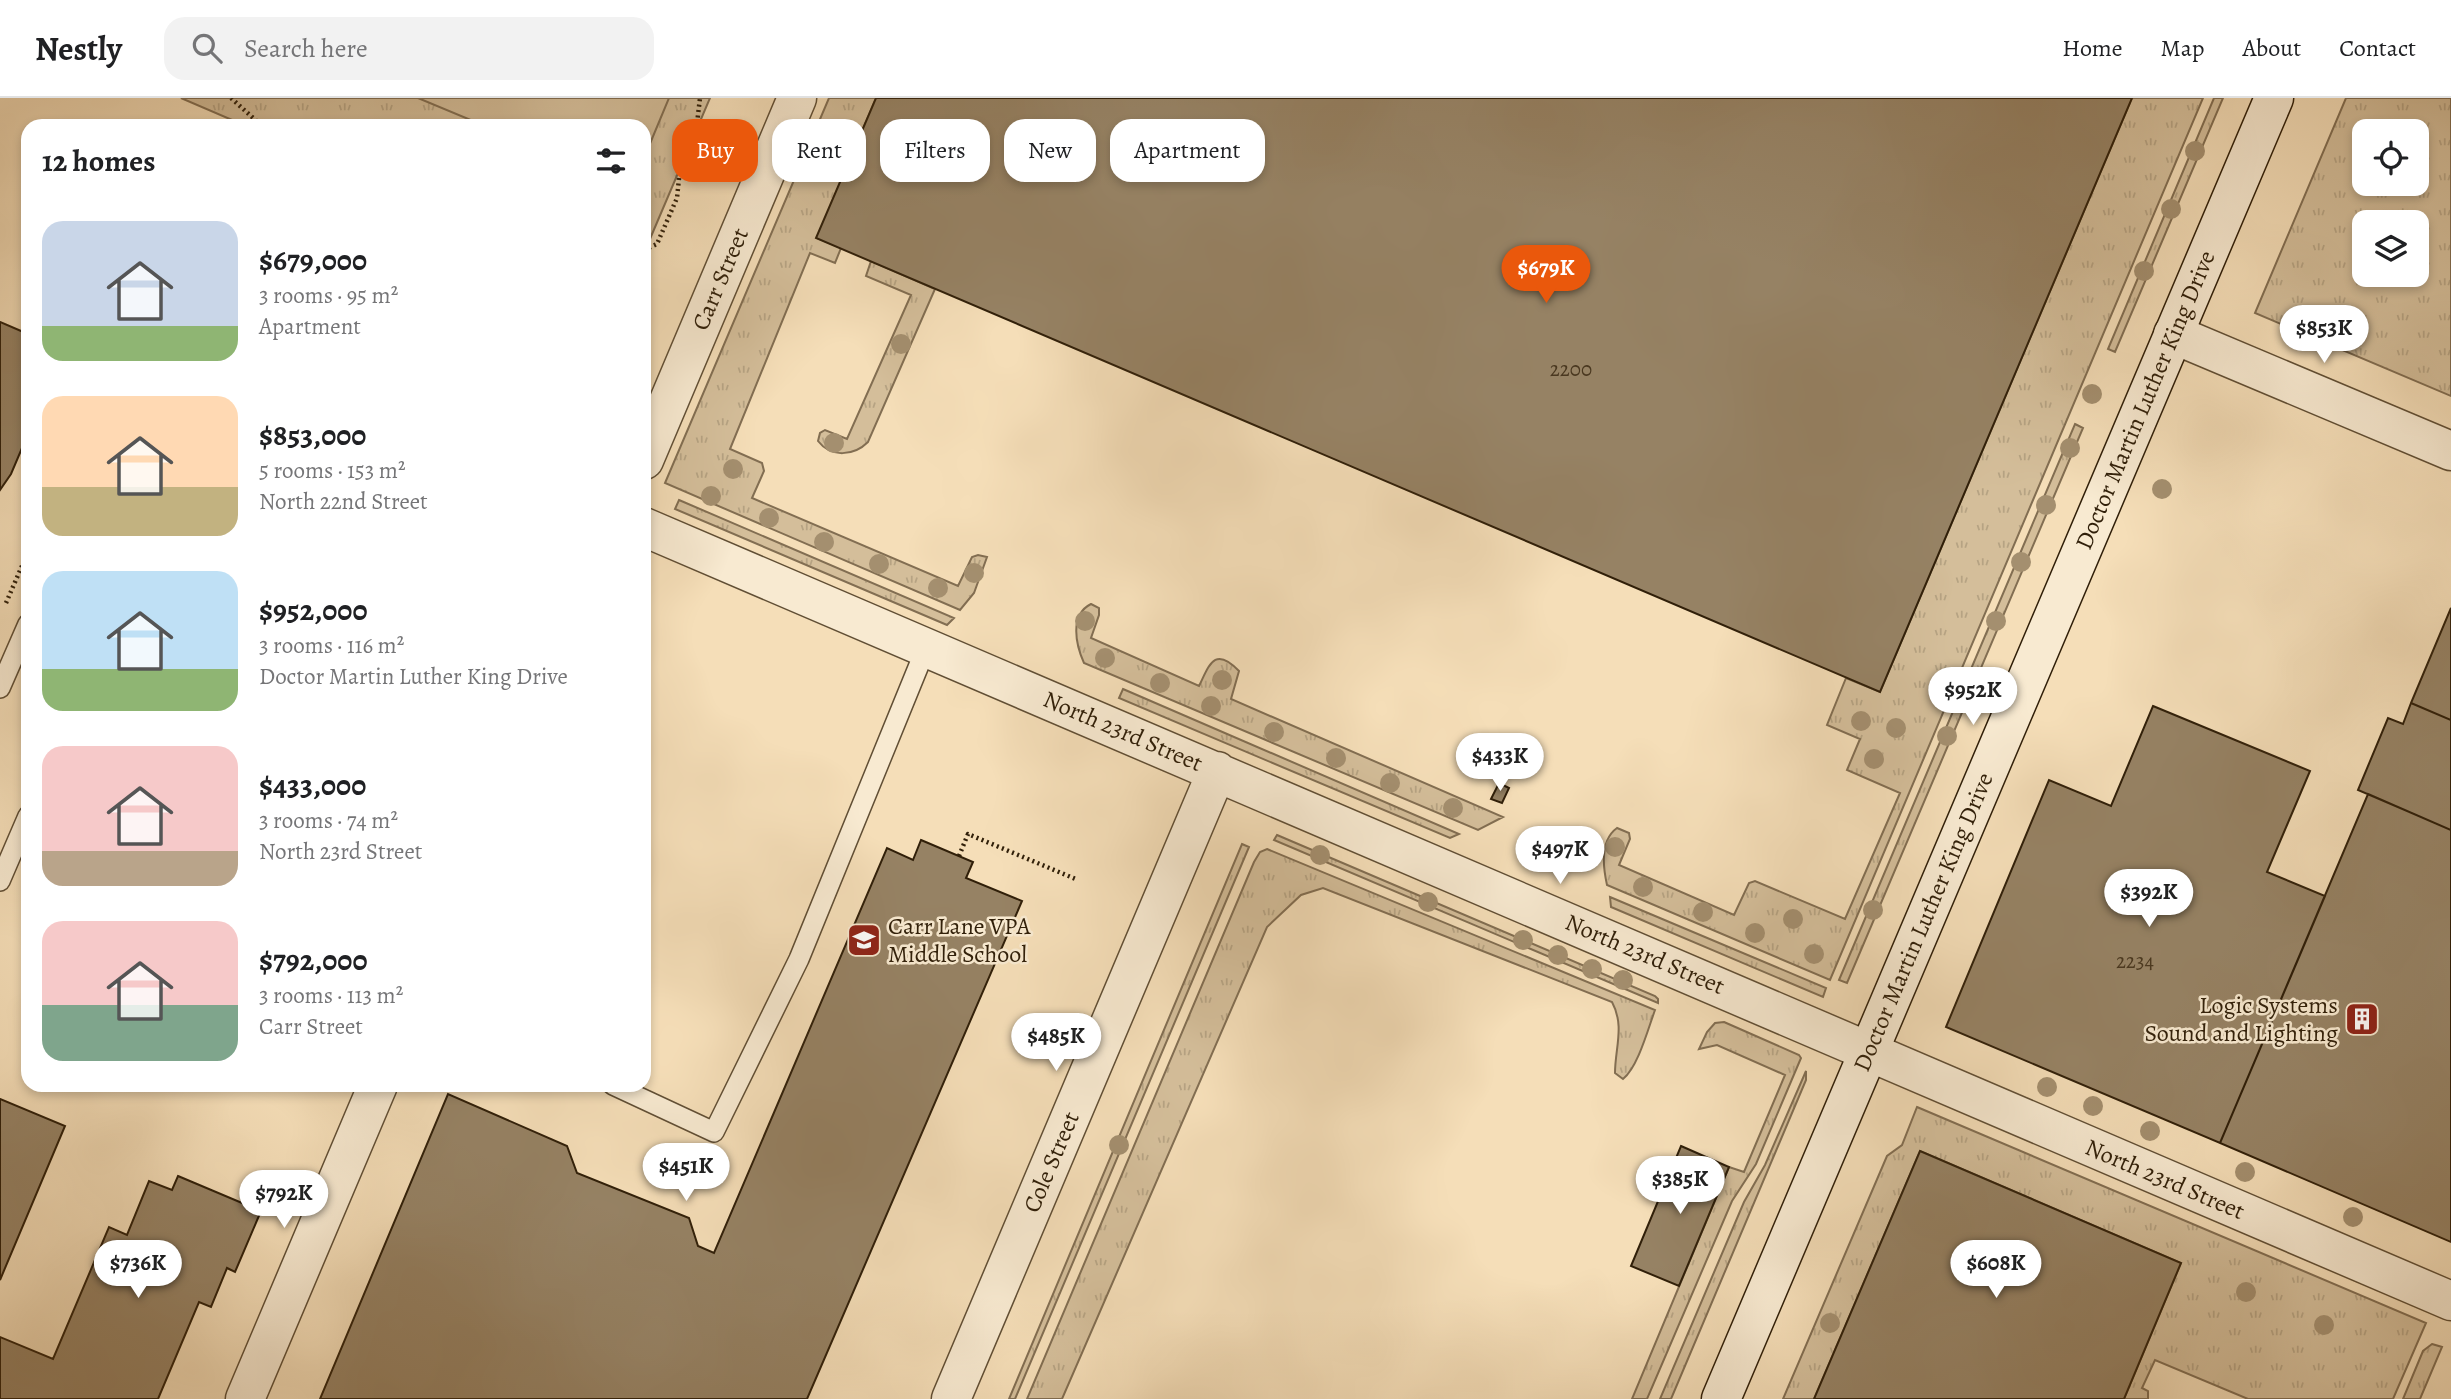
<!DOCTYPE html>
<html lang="en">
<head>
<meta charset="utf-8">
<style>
	:root { --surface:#fff; --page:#f2f2f2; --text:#202124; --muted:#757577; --line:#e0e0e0; --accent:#ea580c }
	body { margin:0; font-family:Alegreya,serif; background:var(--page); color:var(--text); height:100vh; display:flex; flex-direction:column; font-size:26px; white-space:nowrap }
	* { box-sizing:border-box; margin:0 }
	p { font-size:23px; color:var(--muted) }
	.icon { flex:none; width:38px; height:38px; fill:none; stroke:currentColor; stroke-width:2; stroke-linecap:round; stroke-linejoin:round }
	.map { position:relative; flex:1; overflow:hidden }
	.sheet { position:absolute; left:21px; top:21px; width:630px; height:973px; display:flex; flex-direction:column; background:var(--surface); border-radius:21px; box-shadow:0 4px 10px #0003 }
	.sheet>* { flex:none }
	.hud { position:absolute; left:672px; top:21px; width:665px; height:63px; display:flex; gap:14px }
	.controls { position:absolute; left:2352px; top:21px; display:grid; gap:14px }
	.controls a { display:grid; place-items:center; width:77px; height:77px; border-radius:14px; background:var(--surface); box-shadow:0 4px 10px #0003; font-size:35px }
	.price { position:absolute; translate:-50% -60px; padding:0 16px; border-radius:24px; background:#fff; color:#222; font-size:23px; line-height:46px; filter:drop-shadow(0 2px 4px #0008) }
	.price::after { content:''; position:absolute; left:50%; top:42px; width:21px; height:16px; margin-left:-10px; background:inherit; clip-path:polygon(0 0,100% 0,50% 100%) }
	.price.selected { background:var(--accent); color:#fff }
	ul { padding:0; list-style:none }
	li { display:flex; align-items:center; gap:21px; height:175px; padding:0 21px }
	li span { display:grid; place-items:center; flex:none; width:196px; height:140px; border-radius:21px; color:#555 }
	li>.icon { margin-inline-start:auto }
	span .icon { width:84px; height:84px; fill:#fffc; stroke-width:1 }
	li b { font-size:30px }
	h2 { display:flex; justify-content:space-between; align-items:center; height:84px; padding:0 21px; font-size:30px }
	.chip { padding:0 24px; border-radius:21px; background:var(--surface); box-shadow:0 4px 10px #0003; font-size:24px; line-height:63px }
	.chip.selected { background:var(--accent); color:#fff }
	header { display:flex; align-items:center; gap:42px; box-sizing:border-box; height:98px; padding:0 35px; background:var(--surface); border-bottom:2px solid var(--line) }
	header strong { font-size:33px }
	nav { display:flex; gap:38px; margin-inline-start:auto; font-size:24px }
	.search { width:490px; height:63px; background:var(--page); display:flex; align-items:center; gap:18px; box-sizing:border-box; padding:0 24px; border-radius:21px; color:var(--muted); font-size:26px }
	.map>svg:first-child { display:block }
</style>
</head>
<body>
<header>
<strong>Nestly</strong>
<div class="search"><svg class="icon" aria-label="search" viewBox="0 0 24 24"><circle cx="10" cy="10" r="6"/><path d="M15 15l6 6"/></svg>Search here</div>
<nav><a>Home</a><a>Map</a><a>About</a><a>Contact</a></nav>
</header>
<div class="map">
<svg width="2451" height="1301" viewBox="0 0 2451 1301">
	<defs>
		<pattern id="grass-tufts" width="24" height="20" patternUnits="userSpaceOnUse" patternTransform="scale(1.75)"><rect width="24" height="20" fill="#d4be9a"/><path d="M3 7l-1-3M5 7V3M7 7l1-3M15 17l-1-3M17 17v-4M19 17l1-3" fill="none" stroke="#b6a383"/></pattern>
	</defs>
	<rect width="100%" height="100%" fill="#f5deb8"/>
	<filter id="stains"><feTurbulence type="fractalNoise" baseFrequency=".00286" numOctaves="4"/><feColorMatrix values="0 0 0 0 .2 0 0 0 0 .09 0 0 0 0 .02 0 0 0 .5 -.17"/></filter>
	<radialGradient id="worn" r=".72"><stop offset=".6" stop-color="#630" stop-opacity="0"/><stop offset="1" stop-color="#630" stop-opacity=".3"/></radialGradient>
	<path fill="url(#grass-tufts)" stroke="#826e52" stroke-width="2" fill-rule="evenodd" d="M181 0H710L644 155V28H246Z
		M829 0H876L817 140 841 150 835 165 810 155 730 351 762 365 764 373 752 400 958 488 972 459 978 457 987 459 974 495 960 512 665 385Z
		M2132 0H2203L1830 882 1607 787C1603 769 1600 742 1617 730L1629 735 1630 741 1619 767 1734 817 1749 785 1755 783 1845 821 1900 695 1847 672 1860 641 1827 627 1846 580 1880 594Z
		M2214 0H2223L2115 254 2108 251Z
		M2346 0H2451V298L2255 215ZM2364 33H2417V86H2364ZM2364 124H2417V177H2364Z
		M871 163 935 191 868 344C854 358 831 360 818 343L820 335 825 332 847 341 911 197 866 178Z
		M2075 326 2083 330 1847 885 1839 882Z
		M679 402 954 520 947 527 675 411Z
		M1091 506 1099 510V517L1091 540 1199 588C1209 568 1214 547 1239 573L1231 601 1503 719 1478 732 1084 565C1076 547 1069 517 1091 506Z
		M1123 591 1459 736 1450 740 1119 600Z
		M1277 737 1655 898 1658 901V905L1274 742Z
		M1242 746 1249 749 1015 1301H1009Z
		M1267 751 1655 912C1648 931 1638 969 1623 981L1615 975C1615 950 1625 928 1612 904L1323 790 1301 797 1267 829 1062 1301H1027L1254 764 1260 754Z
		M1610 799 1826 890 1823 899 1611 809Z
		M1724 924 1799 957 1801 960 1756 1066 1732 1103 1647 1301H1632L1729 1069 1744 1074 1785 977 1717 947 1699 951 1707 934 1715 925Z
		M1806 973V982L1671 1301H1660L1744 1104 1765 1067Z
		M1917 1009 2426 1225 2393 1301H2248L2155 1262 2142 1290 2148 1293V1301H2124L2181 1165 1920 1053 1814 1301H1783L1887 1058 1902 1047Z
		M2432 1246 2442 1249 2420 1301H2403L2423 1253Z"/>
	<path fill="#d4be9a" stroke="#826e52" stroke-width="2" d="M418 0H669L644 60V28H485Z"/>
	<path fill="#968264" stroke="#301f09" stroke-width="2" d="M876 0H2132L1880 594 816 140Z
		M0 224 28 236V336L11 376 0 392Z
		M2451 510V622L2411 605Z
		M2411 605 2451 622V732L2358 692 2388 620 2403 626Z
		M2153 608 2310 673 2267 774 2325 798 2220 1045 1946 929 2049 682 2111 708Z
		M1499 685 1509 690 1502 705 1491 701Z
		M2368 696 2451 732V1144L2220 1045Z
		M921 742 973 764 966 780 1022 803 807 1301H320L448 996 567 1048 577 1075 689 1120 698 1148 714 1155 887 750 913 762Z
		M0 1001 65 1028 0 1182Z
		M1681 1048 1729 1069 1679 1188 1631 1168Z
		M1920 1053 2181 1165 2124 1301H1814Z
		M178 1078 261 1113 235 1174 227 1170 211 1209 199 1204 158 1301H0V1239L53 1261 109 1129 127 1137 149 1083 172 1092Z"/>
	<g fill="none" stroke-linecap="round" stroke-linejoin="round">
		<g stroke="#614f35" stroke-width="22">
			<path id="lane" d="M0 590 28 526
				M0 783 28 718
				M613 987 714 1034 799 861 926 550"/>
		</g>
		<g stroke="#614f35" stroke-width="41">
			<path id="street" d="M2173 236 2451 353
				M644 362 797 0
				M644 429 2451 1203
				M245 1301 378 987
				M951 1301 1217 673"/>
		</g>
		<g stroke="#301f09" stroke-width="41">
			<path id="secondary" d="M1721 1301 2274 0"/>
		</g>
		<path stroke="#301f09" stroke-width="4.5" stroke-dasharray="2 3.5" stroke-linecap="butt" d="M231 0 262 28
			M644 152 657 146 677 100 680 71 696 34 700 0
			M6 505 28 454
			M959 758 968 736 1078 782"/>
		<use href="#lane" stroke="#f8ead1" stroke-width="19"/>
		<use href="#street" stroke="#f8ead1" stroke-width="38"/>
		<use href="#secondary" stroke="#f8ead1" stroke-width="38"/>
	</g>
	<g fill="#a48f6f">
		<circle cx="2195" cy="53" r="10"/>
		<circle cx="2171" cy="111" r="10"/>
		<circle cx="2144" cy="173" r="10"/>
		<circle cx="901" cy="246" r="10"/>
		<circle cx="2092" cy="296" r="10"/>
		<circle cx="834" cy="345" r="10"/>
		<circle cx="2070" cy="350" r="10"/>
		<circle cx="733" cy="371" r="10"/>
		<circle cx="2162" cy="391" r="10"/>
		<circle cx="711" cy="398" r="10"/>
		<circle cx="2046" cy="407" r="10"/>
		<circle cx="769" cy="420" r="10"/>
		<circle cx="824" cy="444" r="10"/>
		<circle cx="2021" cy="464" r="10"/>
		<circle cx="879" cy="466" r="10"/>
		<circle cx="974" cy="475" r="10"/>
		<circle cx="938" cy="490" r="10"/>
		<circle cx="1085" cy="523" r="10"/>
		<circle cx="1996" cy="523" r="10"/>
		<circle cx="1105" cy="560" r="10"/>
		<circle cx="1222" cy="582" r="10"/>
		<circle cx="1970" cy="584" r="10"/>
		<circle cx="1160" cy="585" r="10"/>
		<circle cx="1211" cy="608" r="10"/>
		<circle cx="1861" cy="623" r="10"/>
		<circle cx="1896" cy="630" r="10"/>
		<circle cx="1274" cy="634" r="10"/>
		<circle cx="1947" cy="638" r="10"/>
		<circle cx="1336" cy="660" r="10"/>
		<circle cx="1874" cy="661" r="10"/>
		<circle cx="1390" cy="685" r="10"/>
		<circle cx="1453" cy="710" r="10"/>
		<circle cx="1615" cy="749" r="10"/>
		<circle cx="1320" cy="757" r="10"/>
		<circle cx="1643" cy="789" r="10"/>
		<circle cx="1428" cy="804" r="10"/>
		<circle cx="1873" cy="812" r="10"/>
		<circle cx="1703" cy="814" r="10"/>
		<circle cx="1793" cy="821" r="10"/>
		<circle cx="1755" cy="835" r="10"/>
		<circle cx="1523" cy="842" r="10"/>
		<circle cx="1814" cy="856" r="10"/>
		<circle cx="1558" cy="857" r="10"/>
		<circle cx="1592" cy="871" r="10"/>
		<circle cx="1623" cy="882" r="10"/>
		<circle cx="2047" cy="989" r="10"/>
		<circle cx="2093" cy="1008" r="10"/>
		<circle cx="2150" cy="1033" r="10"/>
		<circle cx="1119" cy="1047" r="10"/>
		<circle cx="2245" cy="1074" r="10"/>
		<circle cx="2353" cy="1119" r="10"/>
		<circle cx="2246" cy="1194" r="10"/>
		<circle cx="1830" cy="1225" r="10"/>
		<circle cx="2324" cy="1227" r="10"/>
	</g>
	<defs>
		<g id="school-square" transform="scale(1.75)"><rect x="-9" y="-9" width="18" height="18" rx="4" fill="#8f2418" stroke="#f8ead1"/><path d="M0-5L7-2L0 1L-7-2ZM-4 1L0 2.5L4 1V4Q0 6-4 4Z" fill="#fff"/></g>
		<g id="building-square" transform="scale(1.75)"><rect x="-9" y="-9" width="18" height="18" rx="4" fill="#8f2418" stroke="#f8ead1"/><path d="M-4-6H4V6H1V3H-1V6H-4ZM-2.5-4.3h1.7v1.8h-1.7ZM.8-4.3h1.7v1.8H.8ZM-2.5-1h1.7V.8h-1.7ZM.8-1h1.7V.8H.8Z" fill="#fff"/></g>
	</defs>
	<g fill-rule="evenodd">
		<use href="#school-square" x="864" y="842"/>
		<use href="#building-square" x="2362" y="921"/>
	</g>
	<g text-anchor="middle" stroke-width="5" stroke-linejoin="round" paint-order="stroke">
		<g font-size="21" fill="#4a3820">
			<text x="1571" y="278">2200</text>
			<text x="2135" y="870">2234</text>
		</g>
		<g font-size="24" fill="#301f09" stroke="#f8ead1">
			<text transform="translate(720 181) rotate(-67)" y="8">Carr Street</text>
			<text transform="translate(2145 302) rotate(-67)" y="8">Doctor Martin Luther King Drive</text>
			<text transform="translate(1123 633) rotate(23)" y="8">North 23rd Street</text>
			<text transform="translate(1923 824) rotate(-67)" y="8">Doctor Martin Luther King Drive</text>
			<text transform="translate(1645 856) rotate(23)" y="8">North 23rd Street</text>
			<text transform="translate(1051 1064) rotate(-67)" y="8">Cole Street</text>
			<text transform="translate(2165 1081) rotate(23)" y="8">North 23rd Street</text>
		</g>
		<g font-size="24" fill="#301f09" stroke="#f8ead1" text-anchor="start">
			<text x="888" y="836">Carr Lane VPA<tspan x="888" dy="28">Middle School</tspan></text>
			<text x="2338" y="915" text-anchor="end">Logic Systems<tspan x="2338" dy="28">Sound and Lighting</tspan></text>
		</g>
	</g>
	<rect width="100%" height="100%" filter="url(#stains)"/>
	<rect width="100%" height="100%" fill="url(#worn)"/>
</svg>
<div class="controls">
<a><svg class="icon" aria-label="locate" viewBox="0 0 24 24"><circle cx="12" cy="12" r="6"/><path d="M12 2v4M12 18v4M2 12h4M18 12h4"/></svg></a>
<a><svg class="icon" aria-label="layers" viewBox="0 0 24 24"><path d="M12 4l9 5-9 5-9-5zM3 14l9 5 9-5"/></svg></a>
</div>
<b class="price selected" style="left:1546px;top:207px">$679K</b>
<b class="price" style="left:2324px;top:267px">$853K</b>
<b class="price" style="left:1973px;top:629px">$952K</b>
<b class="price" style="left:1500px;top:695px">$433K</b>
<b class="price" style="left:1560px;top:788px">$497K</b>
<b class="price" style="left:2149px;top:831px">$392K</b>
<b class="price" style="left:1056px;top:975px">$485K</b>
<b class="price" style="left:686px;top:1105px">$451K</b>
<b class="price" style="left:1680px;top:1118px">$385K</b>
<b class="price" style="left:284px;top:1132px">$792K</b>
<b class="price" style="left:138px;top:1202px">$736K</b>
<b class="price" style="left:1996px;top:1202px">$608K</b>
<div class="hud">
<a class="chip selected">Buy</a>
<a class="chip">Rent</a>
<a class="chip">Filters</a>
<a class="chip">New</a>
<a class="chip">Apartment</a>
</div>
<section class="sheet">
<h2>12 homes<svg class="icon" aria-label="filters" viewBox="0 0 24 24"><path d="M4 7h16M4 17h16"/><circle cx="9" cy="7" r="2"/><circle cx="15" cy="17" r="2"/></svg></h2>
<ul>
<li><span style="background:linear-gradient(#c9d6e8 75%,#8fb573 0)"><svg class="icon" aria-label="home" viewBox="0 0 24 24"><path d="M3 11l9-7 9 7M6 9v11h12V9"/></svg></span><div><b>$679,000</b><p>3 rooms · 95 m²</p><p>Apartment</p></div></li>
<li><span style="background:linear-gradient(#ffd9b3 65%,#c2b280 0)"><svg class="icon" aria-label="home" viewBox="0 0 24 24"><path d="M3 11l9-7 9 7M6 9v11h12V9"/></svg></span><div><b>$853,000</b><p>5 rooms · 153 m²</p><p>North 22nd Street</p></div></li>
<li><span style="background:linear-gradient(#bfe0f5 70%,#8fb573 0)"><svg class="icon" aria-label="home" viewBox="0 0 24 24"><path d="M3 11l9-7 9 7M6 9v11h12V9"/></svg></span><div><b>$952,000</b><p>3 rooms · 116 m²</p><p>Doctor Martin Luther King Drive</p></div></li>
<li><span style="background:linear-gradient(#f6c9c9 75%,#b9a48a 0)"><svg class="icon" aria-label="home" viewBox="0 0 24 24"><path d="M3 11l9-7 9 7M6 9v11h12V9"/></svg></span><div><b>$433,000</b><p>3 rooms · 74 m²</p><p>North 23rd Street</p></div></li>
<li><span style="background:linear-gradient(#f6c9c9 60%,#7fa58c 0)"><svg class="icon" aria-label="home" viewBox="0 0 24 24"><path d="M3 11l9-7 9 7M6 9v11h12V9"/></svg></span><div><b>$792,000</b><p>3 rooms · 113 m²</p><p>Carr Street</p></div></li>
</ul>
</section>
</div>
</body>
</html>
